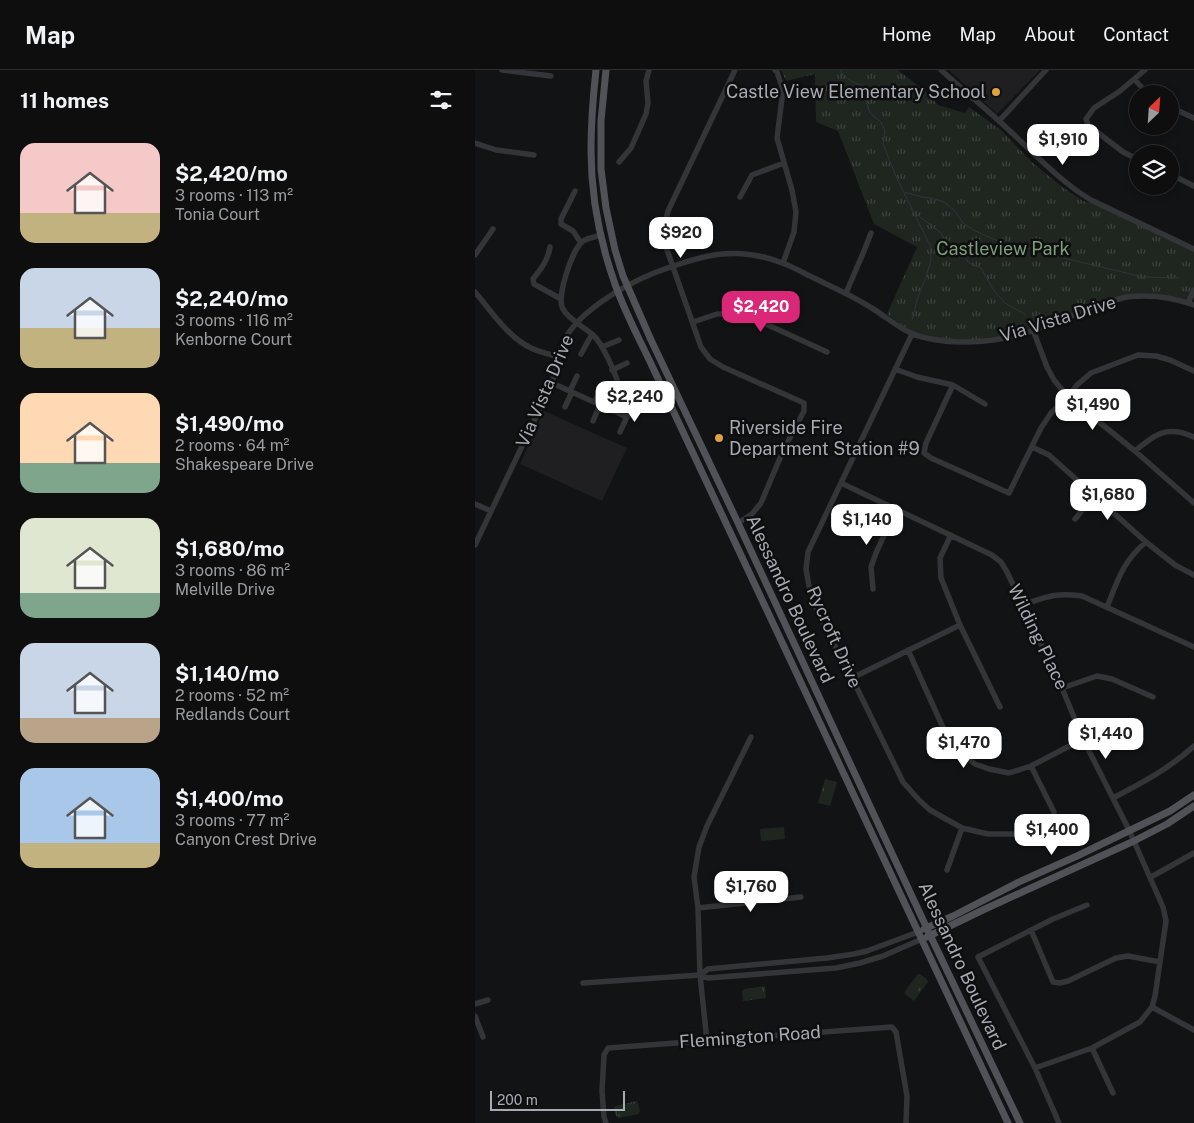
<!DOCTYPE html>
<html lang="en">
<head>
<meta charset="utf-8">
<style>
	:root { --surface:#0e0e0f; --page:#171718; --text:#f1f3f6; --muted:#9b9c9e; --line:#2e2e2f; --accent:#db2777 }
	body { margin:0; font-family:"Public Sans",sans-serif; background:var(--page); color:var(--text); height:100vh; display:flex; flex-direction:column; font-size:19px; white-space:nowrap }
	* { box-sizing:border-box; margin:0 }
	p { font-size:16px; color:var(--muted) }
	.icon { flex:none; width:28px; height:28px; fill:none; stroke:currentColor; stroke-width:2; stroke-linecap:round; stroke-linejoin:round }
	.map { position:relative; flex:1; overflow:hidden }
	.panel { display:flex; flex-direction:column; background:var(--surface); width:475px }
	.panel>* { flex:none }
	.needle { width:32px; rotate:25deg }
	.controls { position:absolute; left:654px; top:15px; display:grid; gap:10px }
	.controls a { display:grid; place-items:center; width:50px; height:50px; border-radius:50%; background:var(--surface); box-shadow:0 2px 8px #0003,0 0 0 1px var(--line); font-size:25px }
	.scale { position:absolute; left:15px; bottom:12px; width:135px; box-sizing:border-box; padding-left:5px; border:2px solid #a5aab3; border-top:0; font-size:14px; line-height:18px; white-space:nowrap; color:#a5aab3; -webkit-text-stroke:4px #0e0e0f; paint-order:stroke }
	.price { position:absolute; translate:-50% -42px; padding:0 11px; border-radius:10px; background:#fff; color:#222; font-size:16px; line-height:32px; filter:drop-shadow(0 1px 2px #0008) }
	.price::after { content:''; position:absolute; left:50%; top:30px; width:15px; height:11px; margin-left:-8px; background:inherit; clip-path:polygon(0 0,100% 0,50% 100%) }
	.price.selected { background:var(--accent); color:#fff }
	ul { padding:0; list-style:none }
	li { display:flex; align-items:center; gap:15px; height:125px; padding:0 20px }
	li span { display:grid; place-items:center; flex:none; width:140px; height:100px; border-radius:15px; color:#555 }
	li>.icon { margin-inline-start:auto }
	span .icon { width:60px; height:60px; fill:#fffc; stroke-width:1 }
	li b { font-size:21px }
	h2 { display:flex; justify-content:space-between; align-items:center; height:60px; padding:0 20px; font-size:21px }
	header { display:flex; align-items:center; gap:30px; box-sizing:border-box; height:70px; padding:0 25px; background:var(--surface); border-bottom:1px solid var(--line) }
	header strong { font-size:24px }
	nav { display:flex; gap:28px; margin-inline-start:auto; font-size:18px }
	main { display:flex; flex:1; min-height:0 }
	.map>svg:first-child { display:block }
</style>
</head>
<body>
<header>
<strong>Map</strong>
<nav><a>Home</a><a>Map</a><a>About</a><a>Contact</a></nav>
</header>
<main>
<section class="panel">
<h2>11 homes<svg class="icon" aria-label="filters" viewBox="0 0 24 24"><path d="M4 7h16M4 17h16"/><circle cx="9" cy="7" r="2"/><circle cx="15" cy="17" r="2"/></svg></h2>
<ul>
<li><span style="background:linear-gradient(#f6c9c9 70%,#c2b280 0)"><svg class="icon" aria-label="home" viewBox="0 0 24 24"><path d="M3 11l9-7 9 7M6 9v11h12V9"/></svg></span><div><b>$2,420/mo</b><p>3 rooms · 113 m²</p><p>Tonia Court</p></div></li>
<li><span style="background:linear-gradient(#c9d6e8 60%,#c2b280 0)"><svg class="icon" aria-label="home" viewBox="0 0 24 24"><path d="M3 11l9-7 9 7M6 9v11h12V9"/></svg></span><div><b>$2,240/mo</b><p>3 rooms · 116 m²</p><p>Kenborne Court</p></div></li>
<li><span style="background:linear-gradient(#ffd9b3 70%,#7fa58c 0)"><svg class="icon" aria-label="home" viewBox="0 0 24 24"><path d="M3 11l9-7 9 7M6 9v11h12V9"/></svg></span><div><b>$1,490/mo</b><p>2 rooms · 64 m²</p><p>Shakespeare Drive</p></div></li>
<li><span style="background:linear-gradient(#dfe7d0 75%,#7fa58c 0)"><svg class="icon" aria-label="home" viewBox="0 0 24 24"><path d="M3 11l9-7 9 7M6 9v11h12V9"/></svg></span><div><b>$1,680/mo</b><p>3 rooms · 86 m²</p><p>Melville Drive</p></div></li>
<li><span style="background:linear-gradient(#c9d6e8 75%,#b9a48a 0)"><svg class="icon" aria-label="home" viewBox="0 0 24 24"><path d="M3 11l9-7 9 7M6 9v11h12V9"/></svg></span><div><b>$1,140/mo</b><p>2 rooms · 52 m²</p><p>Redlands Court</p></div></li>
<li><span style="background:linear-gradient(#a9c7e8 75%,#c2b280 0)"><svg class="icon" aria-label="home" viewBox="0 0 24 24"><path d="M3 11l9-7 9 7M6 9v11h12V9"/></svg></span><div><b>$1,400/mo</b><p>3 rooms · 77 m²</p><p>Canyon Crest Drive</p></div></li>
</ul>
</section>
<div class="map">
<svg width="719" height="1053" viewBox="0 0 719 1053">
	<defs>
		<pattern id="park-tufts" width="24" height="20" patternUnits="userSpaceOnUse" patternTransform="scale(1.25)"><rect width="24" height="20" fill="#1f2620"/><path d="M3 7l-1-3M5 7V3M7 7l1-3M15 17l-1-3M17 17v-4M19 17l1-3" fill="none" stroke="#3d433e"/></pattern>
	</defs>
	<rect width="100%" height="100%" fill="#121314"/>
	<path fill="#1f1f21" d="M474 0H565L522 44Z
		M69 341 152 378 127 431 45 394Z"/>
	<path fill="url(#park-tufts)" d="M306 0H423L451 22 463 35 490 43 494 37 526 60 558 93 586 116 608 131 628 135 719 178V227L716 233 660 226 540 265 473 272 439 262 427 255 412 244 442 177 399 154 363 61 341 52 340 4 311 11Z
		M350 709 362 712 355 736 343 733Z
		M445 904 452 909 453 912 439 931 429 923 442 905Z
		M290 916 291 928 268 931 267 921 269 919Z
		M162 1031 165 1041 163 1044 144 1048 141 1046 139 1038 140 1036Z"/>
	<path fill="#1f2620" d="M351 714 358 716 354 731 347 729Z
		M309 757 310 769 286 771 285 759Z
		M443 908 449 912 439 925 434 921Z
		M287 919 288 927 272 928 271 921Z
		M159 1035 161 1042 145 1045 143 1038Z"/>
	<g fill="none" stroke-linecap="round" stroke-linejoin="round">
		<path stroke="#2d353b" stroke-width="1" d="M366 0 367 4 376 11 388 16 391 20V31L395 43 406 52 410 61 408 74 423 111 455 175 456 190 451 207 442 230 437 250
			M429 122 447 127 456 128 469 132 480 141 487 152 498 160 532 175 547 179 557 178 576 185 668 207 704 208
			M440 143 466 163 471 171 480 183H488L494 193 506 198 518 219 530 233 551 245"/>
		<path stroke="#343538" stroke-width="5.5" d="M27 0 76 6
			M260 0 193 141 190 153 189 166 191 177 226 277 235 289 248 297 329 333V341L308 381 286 433 277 444 263 453
			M300 0 302 2 308 20 302 68 317 120 321 142 319 162 308 193
			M466 0C489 21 513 40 536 62 561 85 587 113 616 130L719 179
			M660 10 673 24
			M695 37 719 48
			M524 51 571 0
			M0 73 21 80 59 85
			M662 89 648 82 613 55 611 49 619 38 645 21 670 0
			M144 92 156 78 171 44 173 33 171 11 174 0
			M695 104 719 116
			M100 121 86 149V154L98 161 106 173
			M265 127 277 105 309 93
			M126 165C120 167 113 168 108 171 97 179 81 228 88 239 93 249 109 257 117 264 128 273 141 305 145 319V323L138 341
			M75 177C73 190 66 199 58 209L59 214 86 229
			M0 185 18 159
			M0 222C17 242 33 267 56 278 64 282 74 284 83 287
			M371 223 389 181 396 163
			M713 233 719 220
			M218 252 242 244H263L280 249 352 282
			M558 260 572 297 579 310 593 327 660 381 719 433
			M437 264 333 482 331 499 334 516 339 533 350 557 377 608 428 712 444 730 455 740 487 758 513 764H541L574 755 579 750V742L556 696
			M127 277 144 270
			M106 284 117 264
			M420 299 442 307 478 315 510 334
			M137 300 152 293
			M77 313 152 347
			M478 315 451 373 449 383 456 388 534 423 566 358 576 343 593 327 602 315 616 303 663 285 681 286 695 290 719 301
			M95 321 102 306
			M145 323 153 322 165 317
			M120 332 127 317
			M90 337 97 322
			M118 351 125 335
			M145 362 157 336
			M557 377 574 385 671 472 700 495 719 505
			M660 381C680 364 692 355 719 367
			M366 413 517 485 526 492 532 502 587 618 608 669 654 760 688 837 691 851 680 926 677 937 665 952 617 978 560 998
			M0 434 16 441
			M600 449 620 425
			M476 465 465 488 466 508 485 555 525 637
			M0 475 77 313C82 300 82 286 88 273 101 243 149 215 179 203 224 186 260 174 307 193 319 197 330 204 341 209 359 218 378 226 395 237 409 245 422 257 436 263 449 269 471 272 485 272 499 272 516 271 530 268 557 263 583 251 609 241 623 236 637 230 652 227 675 224 697 227 719 235
			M398 519 396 497 401 483 421 439
			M547 535C571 527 581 522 607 526L719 577
			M632 537C643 510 648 491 671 472
			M433 580 475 673 500 694 514 699 534 703 556 696 608 669
			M377 608 485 555
			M587 618 622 606 637 609 678 627
			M638 728C667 713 695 698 719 676
			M472 800 487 758
			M676 807 719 783
			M223 838 326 827
			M556 860 578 912 585 913 593 911 641 888 653 886 685 892
			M225 905 233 899 352 888 379 884 392 881 443 862
			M108 913 225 905 233 908 361 898 385 893 408 886 447 869
			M0 934 13 930
			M677 937 719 960
			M0 946 8 967
			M232 971 225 905 223 838 219 807 224 777 232 756 276 667
			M617 978 638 1023
			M131 1053 129 1047 127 1021 129 985 133 978 417 957 421 962 432 1026 431 1053
			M584 1053 560 998 503 887 578 849 612 835"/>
		<path stroke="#505257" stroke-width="7" d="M121 0C118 27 116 53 116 80 116 125 125 172 140 214 150 243 165 270 178 298L533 1053
			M131 0 126 51V99L131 138 140 180 148 206 176 270 263 453 455 865 545 1053
			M449 859 478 846 546 811 602 786 695 741 719 725
			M452 867 510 839 659 771 692 754 719 736"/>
	</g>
	<g fill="#dfa23f" stroke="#0e0e0f" stroke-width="2">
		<circle cx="521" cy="22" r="5"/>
		<circle cx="244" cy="368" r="5"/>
	</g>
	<g text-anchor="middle" stroke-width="5" stroke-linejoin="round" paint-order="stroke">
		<g font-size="18" fill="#a5aab3" stroke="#0e0e0f" text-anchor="end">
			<text x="511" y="28">Castle View Elementary School</text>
			<text x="254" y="364" text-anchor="start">Riverside Fire<tspan x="254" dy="21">Department Station #9</tspan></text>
		</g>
		<g font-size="18" fill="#7e9c7e" stroke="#0e0e0f">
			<text x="528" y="185">Castleview Park</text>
		</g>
		<g font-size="18" fill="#a5aab3" stroke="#0e0e0f">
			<text transform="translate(583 249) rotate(-17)" y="6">Via Vista Drive</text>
			<text transform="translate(70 321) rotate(-67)" y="6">Via Vista Drive</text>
			<text transform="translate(315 529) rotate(65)" y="6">Alessandro Boulevard</text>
			<text transform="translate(359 567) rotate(66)" y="6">Rycroft Drive</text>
			<text transform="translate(563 567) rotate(64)" y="6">Wilding Place</text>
			<text transform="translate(487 896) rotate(65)" y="6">Alessandro Boulevard</text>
			<text transform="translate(275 967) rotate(-4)" y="6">Flemington Road</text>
		</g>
	</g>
</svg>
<div class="controls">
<a><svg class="needle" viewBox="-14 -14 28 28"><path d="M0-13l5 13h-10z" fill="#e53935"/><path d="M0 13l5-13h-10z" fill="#9b9c9e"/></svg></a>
<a><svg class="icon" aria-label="layers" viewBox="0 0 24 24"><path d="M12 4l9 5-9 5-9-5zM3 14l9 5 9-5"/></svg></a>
</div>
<div class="scale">200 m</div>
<b class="price" style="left:588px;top:96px">$1,910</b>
<b class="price" style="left:206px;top:189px">$920</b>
<b class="price selected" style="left:286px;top:263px">$2,420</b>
<b class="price" style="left:160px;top:353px">$2,240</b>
<b class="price" style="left:618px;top:361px">$1,490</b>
<b class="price" style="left:633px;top:451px">$1,680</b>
<b class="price" style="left:392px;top:476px">$1,140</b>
<b class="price" style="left:631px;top:690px">$1,440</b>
<b class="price" style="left:489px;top:699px">$1,470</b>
<b class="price" style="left:577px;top:786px">$1,400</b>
<b class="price" style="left:276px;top:843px">$1,760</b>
</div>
</main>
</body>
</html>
